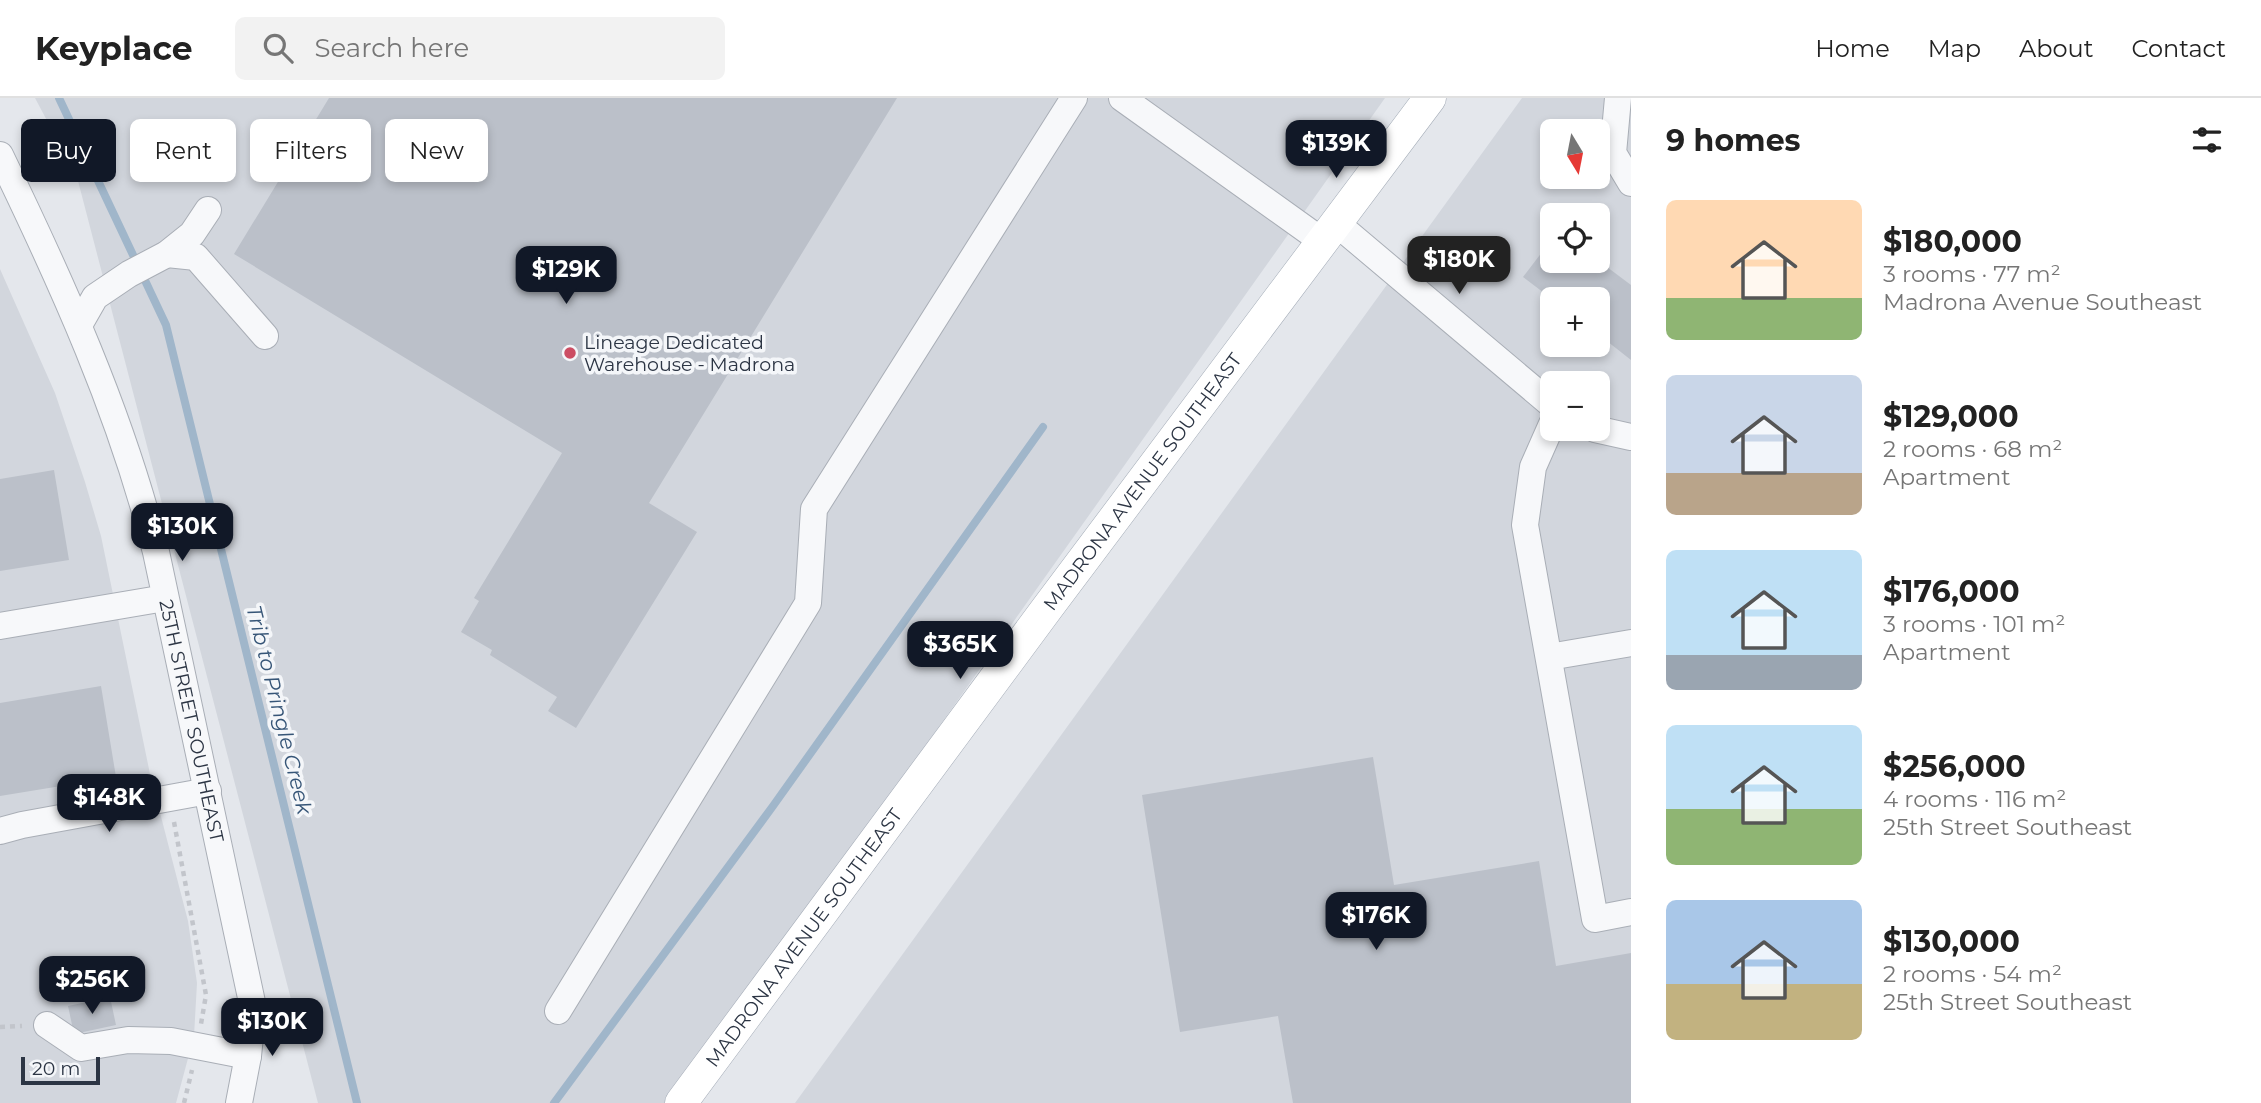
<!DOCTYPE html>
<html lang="en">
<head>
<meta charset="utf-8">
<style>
	:root { --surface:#fff; --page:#f2f2f2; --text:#222; --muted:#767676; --line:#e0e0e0; --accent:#111827 }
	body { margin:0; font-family:Montserrat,sans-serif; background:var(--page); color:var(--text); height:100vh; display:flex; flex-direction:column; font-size:26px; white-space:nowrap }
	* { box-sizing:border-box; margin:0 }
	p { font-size:23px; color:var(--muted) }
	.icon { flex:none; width:38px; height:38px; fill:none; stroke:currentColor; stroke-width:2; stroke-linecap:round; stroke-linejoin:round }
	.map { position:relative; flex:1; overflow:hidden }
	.sheet { display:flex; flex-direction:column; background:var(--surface); width:630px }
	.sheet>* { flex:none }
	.top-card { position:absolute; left:21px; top:21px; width:665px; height:63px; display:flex; gap:14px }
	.needle { width:46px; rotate:170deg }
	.controls { position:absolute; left:1540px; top:21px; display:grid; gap:14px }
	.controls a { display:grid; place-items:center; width:70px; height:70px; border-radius:10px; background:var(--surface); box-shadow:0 4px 10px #0003; font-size:35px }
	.scale { position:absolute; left:21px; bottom:18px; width:79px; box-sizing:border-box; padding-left:7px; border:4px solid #2c3544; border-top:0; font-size:19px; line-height:24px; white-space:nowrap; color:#2c3544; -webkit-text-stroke:5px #f4f6f9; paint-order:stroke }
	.price { position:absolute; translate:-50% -60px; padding:0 16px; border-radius:14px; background:var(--accent); color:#fff; font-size:23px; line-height:46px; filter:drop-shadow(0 2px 4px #0008) }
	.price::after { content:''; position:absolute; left:50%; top:42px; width:21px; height:16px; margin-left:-10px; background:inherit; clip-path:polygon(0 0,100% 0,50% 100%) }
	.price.current { background:#222; color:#fff }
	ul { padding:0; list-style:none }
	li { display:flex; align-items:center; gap:21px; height:175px; padding:0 35px }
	li span { display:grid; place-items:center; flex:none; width:196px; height:140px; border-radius:10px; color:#555 }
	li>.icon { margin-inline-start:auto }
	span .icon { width:84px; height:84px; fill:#fffc; stroke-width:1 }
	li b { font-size:30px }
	h2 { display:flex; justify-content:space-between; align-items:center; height:84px; padding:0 35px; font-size:30px }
	.tag { padding:0 24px; border-radius:10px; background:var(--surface); box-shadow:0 4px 10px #0003; font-size:24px; line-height:63px }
	.tag.current { background:var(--accent); color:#fff }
	header { display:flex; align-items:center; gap:42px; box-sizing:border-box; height:98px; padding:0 35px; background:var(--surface); border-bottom:2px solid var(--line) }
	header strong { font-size:33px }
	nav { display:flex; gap:38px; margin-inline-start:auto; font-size:24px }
	.search { width:490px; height:63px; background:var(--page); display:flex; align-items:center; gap:18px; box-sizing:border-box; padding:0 24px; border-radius:10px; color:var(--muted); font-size:26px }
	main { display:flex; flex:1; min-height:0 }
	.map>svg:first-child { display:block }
</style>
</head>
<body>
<header>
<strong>Keyplace</strong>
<div class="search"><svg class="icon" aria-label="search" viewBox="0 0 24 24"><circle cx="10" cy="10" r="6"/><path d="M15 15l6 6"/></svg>Search here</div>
<nav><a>Home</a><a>Map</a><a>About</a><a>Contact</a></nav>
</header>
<main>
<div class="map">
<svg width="1631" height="1005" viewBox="0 0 1631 1005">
	<rect width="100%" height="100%" fill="#e4e7ec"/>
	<path fill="#d2d6dd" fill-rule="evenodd" d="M35 0H1385L672 1005H318L77 79Z
		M1522 0H1631V1005H795ZM1552 33H1598V79H1552ZM1552 117H1598V163H1552ZM1552 201H1598V247H1552ZM1552 285H1598V331H1552Z
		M0 171 55 295 85 384 101 438 150 676 188 823 197 885 194 938 176 1005H0Z"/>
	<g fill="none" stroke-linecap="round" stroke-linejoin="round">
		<path stroke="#a0b6ca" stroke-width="8" d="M59 0 166 227 357 1005
			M554 1005 773 708 1043 329"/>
	</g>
	<path fill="#bbc0c9" d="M329 0H897L649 405 697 434 576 630 548 613 557 599 490 557 492 552 461 534 479 503 474 500 562 355 234 156Z
		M1552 141V163H1599L1631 187V262L1598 236V201H1552L1523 179Z
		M54 372 69 462 0 473V381Z
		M101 588 116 679 0 698V605Z
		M1373 659 1394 787 1539 763 1556 868 1631 855V1005H1293L1278 918 1180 934 1142 697Z
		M110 899 116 927 74 936 68 908Z"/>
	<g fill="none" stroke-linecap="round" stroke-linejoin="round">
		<g stroke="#a9aeb6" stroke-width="28">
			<g id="minor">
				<path d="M1122 0 1322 143"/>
				<path d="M1618 0 1613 55 1631 85"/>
				<path id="s1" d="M0 57C62 185 121 315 156 454L253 909 248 958 239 1005"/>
				<path d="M1336 125 1552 307"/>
				<path d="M167 156 196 159 265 238"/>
				<path d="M79 227 95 199 129 176 167 156 192 136 208 112"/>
				<path d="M1552 326 1533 369 1525 427 1595 821 1631 814"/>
				<path d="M1595 331 1631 339"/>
				<path d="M0 528 165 500"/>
				<path d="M1549 559 1631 545"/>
				<path d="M0 733 22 727 208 693"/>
				<path d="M558 913 808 505 814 411 1074 0"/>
				<path d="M47 927 81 950 128 942 171 943 248 958"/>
			</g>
		</g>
		<g stroke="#a4acb7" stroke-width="33">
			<g id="major">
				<path id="s2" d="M681 1005 1048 509 1430 0"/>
			</g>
		</g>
		<path stroke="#c2c5cb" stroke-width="4.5" stroke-dasharray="5 5" stroke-linecap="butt" d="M174 724 206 897 201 926
			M0 929 22 928
			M184 1005 192 972"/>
		<use href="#minor" stroke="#f7f8fa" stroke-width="26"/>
		<use href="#major" stroke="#fff" stroke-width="32"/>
	</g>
	<circle fill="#cc4d63" stroke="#f4f6f9" stroke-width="2.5" cx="570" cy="255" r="7"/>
	<g text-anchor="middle" stroke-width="7" stroke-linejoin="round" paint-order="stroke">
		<g font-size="19" fill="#2c3544" stroke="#f4f6f9" text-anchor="start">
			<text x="584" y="251">Lineage Dedicated<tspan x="584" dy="22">Warehouse - Madrona</tspan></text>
		</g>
		<g font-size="19" fill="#2c3544" stroke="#f4f6f9">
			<text dy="7" stroke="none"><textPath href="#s2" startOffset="774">MADRONA AVENUE SOUTHEAST</textPath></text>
			<text dy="7" stroke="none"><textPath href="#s1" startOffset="600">25TH STREET SOUTHEAST</textPath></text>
			<text dy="7" stroke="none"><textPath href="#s2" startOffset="206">MADRONA AVENUE SOUTHEAST</textPath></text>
		</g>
		<g font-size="21" font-style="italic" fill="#365577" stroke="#f4f6f9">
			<text transform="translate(279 612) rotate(76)" y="7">Trib to Pringle Creek</text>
		</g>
	</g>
</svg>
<div class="controls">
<a><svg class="needle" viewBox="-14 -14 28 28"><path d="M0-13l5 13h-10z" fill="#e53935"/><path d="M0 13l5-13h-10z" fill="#767676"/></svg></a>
<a><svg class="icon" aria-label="locate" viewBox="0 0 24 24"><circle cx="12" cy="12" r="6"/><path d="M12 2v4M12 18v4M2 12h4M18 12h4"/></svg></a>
<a>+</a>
<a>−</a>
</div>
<div class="scale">20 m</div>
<b class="price" style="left:1336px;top:82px">$139K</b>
<b class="price current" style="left:1459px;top:198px">$180K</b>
<b class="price" style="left:566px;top:208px">$129K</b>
<b class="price" style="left:182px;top:465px">$130K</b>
<b class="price" style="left:960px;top:583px">$365K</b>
<b class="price" style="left:109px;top:736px">$148K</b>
<b class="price" style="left:1376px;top:854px">$176K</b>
<b class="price" style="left:92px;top:918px">$256K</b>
<b class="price" style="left:272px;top:960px">$130K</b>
<div class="top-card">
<a class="tag current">Buy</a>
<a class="tag">Rent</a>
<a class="tag">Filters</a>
<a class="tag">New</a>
</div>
</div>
<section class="sheet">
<h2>9 homes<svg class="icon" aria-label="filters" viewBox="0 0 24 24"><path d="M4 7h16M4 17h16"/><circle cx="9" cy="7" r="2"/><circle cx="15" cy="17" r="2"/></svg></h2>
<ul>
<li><span style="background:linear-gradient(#ffd9b3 70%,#8fb573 0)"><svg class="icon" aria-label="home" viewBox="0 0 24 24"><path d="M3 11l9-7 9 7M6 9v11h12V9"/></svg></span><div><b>$180,000</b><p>3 rooms · 77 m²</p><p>Madrona Avenue Southeast</p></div></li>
<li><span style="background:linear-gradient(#c9d6e8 70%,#b9a48a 0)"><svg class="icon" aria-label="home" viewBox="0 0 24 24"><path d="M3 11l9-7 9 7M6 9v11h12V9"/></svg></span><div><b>$129,000</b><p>2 rooms · 68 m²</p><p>Apartment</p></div></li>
<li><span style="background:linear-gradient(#bfe0f5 75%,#9aa5b1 0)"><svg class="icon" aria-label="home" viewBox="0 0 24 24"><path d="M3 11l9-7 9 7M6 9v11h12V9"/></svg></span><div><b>$176,000</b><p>3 rooms · 101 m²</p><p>Apartment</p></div></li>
<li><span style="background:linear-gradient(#bfe0f5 60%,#8fb573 0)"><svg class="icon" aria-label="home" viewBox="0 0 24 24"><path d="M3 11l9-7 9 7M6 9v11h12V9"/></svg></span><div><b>$256,000</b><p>4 rooms · 116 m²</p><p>25th Street Southeast</p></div></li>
<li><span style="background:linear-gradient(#a9c7e8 60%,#c2b280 0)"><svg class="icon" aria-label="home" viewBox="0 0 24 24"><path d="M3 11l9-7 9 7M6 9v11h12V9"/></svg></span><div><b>$130,000</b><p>2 rooms · 54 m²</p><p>25th Street Southeast</p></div></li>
</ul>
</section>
</main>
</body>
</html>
